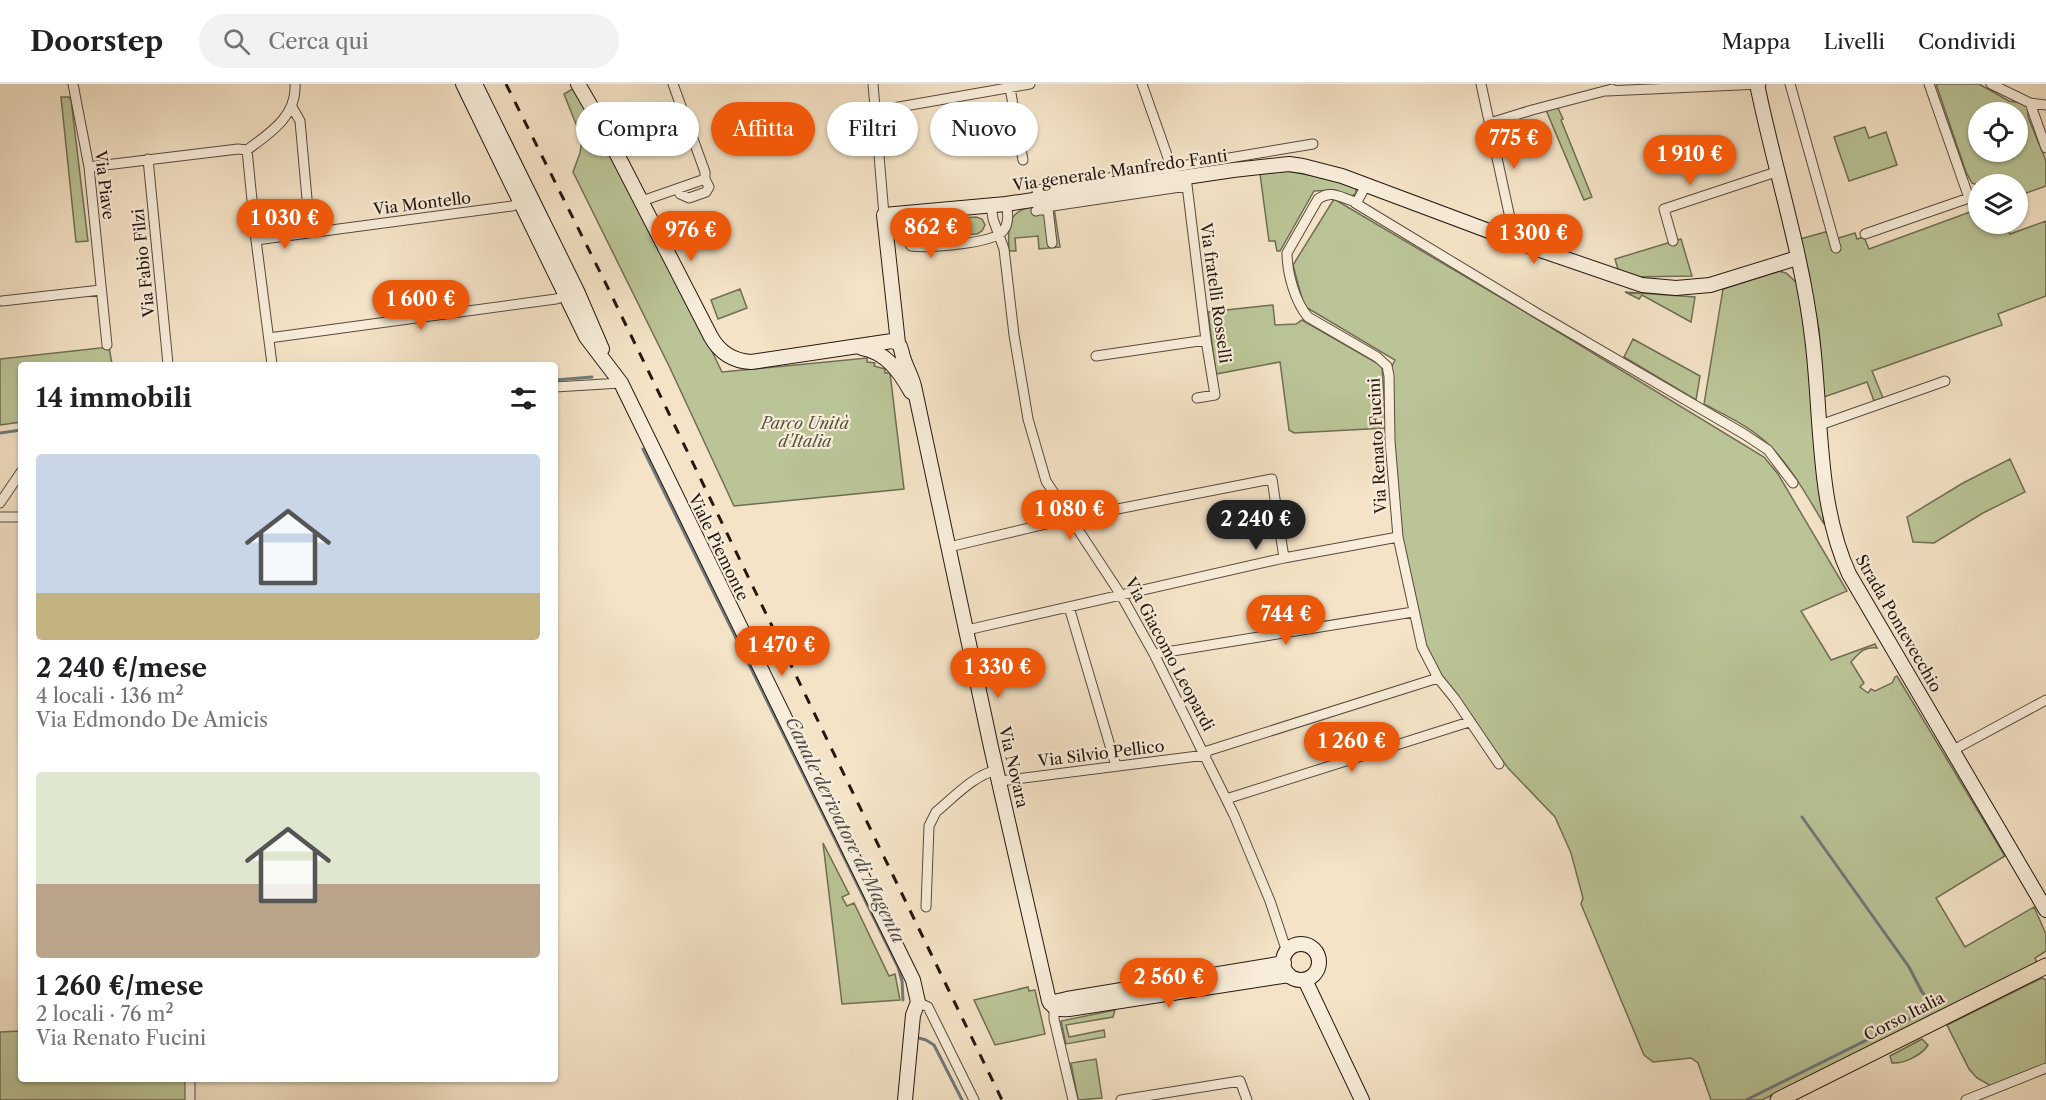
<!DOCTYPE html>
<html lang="it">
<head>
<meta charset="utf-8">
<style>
	:root { --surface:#fff; --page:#f2f2f2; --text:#202124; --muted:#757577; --line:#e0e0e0; --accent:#ea580c }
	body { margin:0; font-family:"Libre Caslon Text",serif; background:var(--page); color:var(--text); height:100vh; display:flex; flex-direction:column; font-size:22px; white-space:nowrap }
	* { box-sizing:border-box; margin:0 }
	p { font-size:20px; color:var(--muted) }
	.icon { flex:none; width:33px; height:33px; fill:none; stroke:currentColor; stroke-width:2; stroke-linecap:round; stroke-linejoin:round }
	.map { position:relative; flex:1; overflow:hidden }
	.details { position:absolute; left:18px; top:278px; width:540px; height:720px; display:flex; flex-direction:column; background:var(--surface); border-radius:6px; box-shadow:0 2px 4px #0004 }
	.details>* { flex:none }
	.banner { position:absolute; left:576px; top:18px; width:570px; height:54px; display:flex; gap:12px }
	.buttons { position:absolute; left:1968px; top:18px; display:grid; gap:12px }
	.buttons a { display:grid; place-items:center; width:60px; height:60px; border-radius:50%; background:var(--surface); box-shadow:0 2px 4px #0004; font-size:30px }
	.price { position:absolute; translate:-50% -51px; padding:0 14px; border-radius:21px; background:var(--accent); color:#fff; font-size:20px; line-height:39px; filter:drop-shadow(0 2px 3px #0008) }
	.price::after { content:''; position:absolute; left:50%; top:36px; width:18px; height:14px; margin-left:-9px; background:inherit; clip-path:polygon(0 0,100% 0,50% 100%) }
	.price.current { background:#222; color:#fff }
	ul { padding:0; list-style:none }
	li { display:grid; align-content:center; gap:12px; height:318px; padding:0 18px }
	li span { display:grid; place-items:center; height:186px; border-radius:6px; color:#555 }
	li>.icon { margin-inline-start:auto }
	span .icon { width:108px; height:108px; fill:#fffc; stroke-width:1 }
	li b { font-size:26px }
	h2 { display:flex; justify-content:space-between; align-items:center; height:72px; padding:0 18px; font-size:26px }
	.pill { padding:0 21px; border-radius:27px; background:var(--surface); box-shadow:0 2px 4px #0004; font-size:21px; line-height:54px }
	.pill.current { background:var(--accent); color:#fff }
	header { display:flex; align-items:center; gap:36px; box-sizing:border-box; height:84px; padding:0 30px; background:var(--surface); border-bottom:2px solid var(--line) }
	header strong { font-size:28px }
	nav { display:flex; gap:33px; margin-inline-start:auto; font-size:21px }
	.search { width:420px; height:54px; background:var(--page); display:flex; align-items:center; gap:15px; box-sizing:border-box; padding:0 21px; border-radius:33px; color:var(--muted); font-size:22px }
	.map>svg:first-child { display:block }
</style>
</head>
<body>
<header>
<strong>Doorstep</strong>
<div class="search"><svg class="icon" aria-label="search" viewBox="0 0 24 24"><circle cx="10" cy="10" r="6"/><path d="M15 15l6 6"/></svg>Cerca qui</div>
<nav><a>Mappa</a><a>Livelli</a><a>Condividi</a></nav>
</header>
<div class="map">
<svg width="2046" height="1016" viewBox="0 0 2046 1016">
	<rect width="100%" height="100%" fill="#f4e3c6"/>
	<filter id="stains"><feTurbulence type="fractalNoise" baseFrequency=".00333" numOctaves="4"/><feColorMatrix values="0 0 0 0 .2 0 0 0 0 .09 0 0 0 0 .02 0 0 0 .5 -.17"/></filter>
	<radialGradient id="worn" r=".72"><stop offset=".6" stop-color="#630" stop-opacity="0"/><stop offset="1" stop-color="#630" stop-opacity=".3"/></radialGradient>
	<path fill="#bac496" stroke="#706e54" stroke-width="1.5" fill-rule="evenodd" d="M1936 0H1979L2009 17 2028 20V33L2046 77V102L2018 112V100C2003 100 1983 104 1972 99L1966 88ZM1978 28H2018V68H1978Z
		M574 4 686 214 722 288 867 274V278L875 279 874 282 885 285V289H890L904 405 734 422 670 284 573 88 580 69 582 55 564 10Z
		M61 13H69L71 16 88 157 76 158Z
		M1558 24 1563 35 1561 36 1592 113 1584 116 1546 26Z
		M1865 43 1869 54 1886 48 1897 81 1849 97 1834 53Z
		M1287 87 1330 95 1356 104V109L1351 113 1335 106 1314 107 1280 167H1277L1275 157H1269L1260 90Z
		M1334 115 1537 235 1764 373 1778 390 1847 507 1801 527 1831 576 1875 560 1877 564C1864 562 1859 569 1851 578L1864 599 1860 603 1868 609 1871 605 1875 607 1892 599 1895 593 1897 592 2005 772 1936 814 1965 863 2034 823 2046 850V867L2035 874 2037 879 1762 1016H1711L1698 979 1691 974 1653 978 1644 971 1581 820 1583 814 1571 769 1555 733 1508 684 1444 597 1424 557 1402 457 1392 348 1391 284 1395 276 1304 222 1293 181Z
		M1032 123 1033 126 1054 124 1060 163 1039 165 1038 152 1015 154 1016 167H1009C1008 145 1006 127 1032 123Z
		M1978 125V140H2007L2010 150 2046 137V212L1998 230 2002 241 1872 287 1883 314 1874 317 1867 298 1824 313 1819 246 1800 155 1829 147 1832 156 1855 149 1857 155 1864 153 1869 165Z
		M976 133 982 135 985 141 982 147 977 150 925 153 919 151 916 146 918 141 923 137Z
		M1681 155 1692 192 1630 193 1618 185 1615 175Z
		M1778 187 1786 189 1797 199 1806 255 1824 440C1807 412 1791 382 1767 359 1749 342 1725 331 1704 320L1723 205Z
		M740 205 747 224 718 235 711 216Z
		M1625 208 1695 213 1691 238 1642 211 1639 215Z
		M1273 221 1275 241 1296 240 1302 236 1382 282 1386 344 1294 349 1289 346 1280 278 1216 290 1208 228Z
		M1633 255 1700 292 1696 316 1624 273Z
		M109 263 112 280H21V338L0 341V275Z
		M2010 375 2025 408 1983 429 1934 459 1913 458 1907 433 1963 399Z
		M823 759 849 810 842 813 847 822 854 819 889 892 895 890 900 916 842 920Z
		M2042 894 2046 896V980L1991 1002 1977 994 1969 985 1947 941Z
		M1028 903 1029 907 1035 906 1045 950 995 961 974 916Z
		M1115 926 1113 933 1066 941 1069 953 1104 946 1105 953 1066 960 1061 937Z
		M21 947V994L186 995V1016H0V948Z
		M1922 955 1928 961C1922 971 1904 980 1892 979L1890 972Z
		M1096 975 1102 1014 1078 1016 1071 979Z"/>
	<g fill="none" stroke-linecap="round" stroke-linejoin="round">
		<path stroke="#70797b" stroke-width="3" d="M555 296 592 293
			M0 349 21 346
			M643 365 898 883 902 897 903 916
			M1802 733 1909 883 1922 908 1934 921
			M915 953 926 956 934 961 962 1016
			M1746 1016 1921 929"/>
		<g stroke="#5a4a3e" stroke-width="11">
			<path id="street" d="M73 0 89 83 107 261
				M673 0 705 88V95L709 103 706 108 689 114 680 110 678 105
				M873 0 884 131
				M1142 0 1173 88
				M1481 0 1515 157
				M1790 0 1836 164
				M1991 0 2030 19 2046 21
				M1010 4 1023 76
				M1607 7 1761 0
				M2030 19 2046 64
				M292 23 300 37 310 148
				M876 27 1030 0
				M1490 39 1532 26 1612 5
				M247 66 256 156 272 280
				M148 75 168 280
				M89 83 238 65 247 66C270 49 297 32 295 0
				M1186 93 1206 256 1215 311 1197 314
				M1366 101 1357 118C1343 116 1333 104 1318 115L1287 169C1287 189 1295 218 1308 233L1377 273 1387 282 1389 292 1390 357 1398 453 1422 563 1438 594 1455 615 1499 680
				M642 117 705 95
				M1355 119 1535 228 1744 350 1768 366 1793 399
				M991 121 993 135 1004 165 1014 251 1028 335 1046 397 1121 511 1154 570 1234 731 1270 817 1287 868
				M1039 124 1187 102
				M1042 126 1048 125 1052 159
				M1036 127 1039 126 1037 106 1313 60
				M906 129 908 157 911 162C927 164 993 160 1003 147 1009 140 1008 128 1006 120
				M1865 150 1969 114 1929 0
				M256 156 512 122 526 117
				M1673 157 1664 125 1776 88
				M2 217 101 206
				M269 254 556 215 569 211
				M1096 272 1206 256
				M555 303 621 299
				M1820 341 1945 297
				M0 419 21 388
				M0 433H21
				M949 463 1071 434 1272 395 1284 474
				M1069 523 1116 682
				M967 546 1284 474 1398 453
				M1154 570 1413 528
				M1204 668 1438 594
				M1954 668 1957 664 2046 616
				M1000 697 1206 671
				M1226 715 1469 638
				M926 823 929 742 936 728C954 713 974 691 997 686
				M918 918 928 923 974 1016
				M1054 923V935L1073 1016
				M190 994V1016
				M1121 1016 1240 997 1247 1016
				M1966 1016 2046 984"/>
		</g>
		<g stroke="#261711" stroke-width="16">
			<path id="secondary" d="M463 0 586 253 621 299 913 896 918 918 913 931 905 1016
				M475 0 577 207 602 265
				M578 0 603 43 711 253C720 269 733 277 751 278L892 257 898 259
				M1757 0C1774 84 1802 168 1812 253 1822 330 1816 418 1849 490L2046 826
				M862 264C886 268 900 288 911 308
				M1283 878a18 18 0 1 1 36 0a18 18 0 1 1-36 0Z
				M1289 891 1069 925C1060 926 1054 925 1049 917L991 663 914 302C911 291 906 283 903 273 901 267 902 264 898 259L884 131 1006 120 1233 86 1289 80 1303 82 1342 92 1537 165 1642 201 1676 204 1710 201 1797 174
				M1305 896 1362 1016
				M1050 919 1067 915 1284 879"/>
		</g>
		<g stroke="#261711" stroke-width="17">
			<path id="primary" d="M1778 1016 2046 882"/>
		</g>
		<use href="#street" stroke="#f8edda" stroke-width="9"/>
		<use href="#secondary" stroke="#f8edda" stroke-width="14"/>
		<use href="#primary" stroke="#f4e3c6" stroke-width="15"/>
		<path stroke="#261711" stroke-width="3" stroke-dasharray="10 10" stroke-linecap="butt" d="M506 0 607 202 1002 1016"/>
	</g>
	<g text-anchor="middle" stroke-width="4.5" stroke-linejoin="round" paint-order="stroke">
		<g font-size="16" fill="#261711" stroke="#f8edda">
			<text transform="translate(1120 86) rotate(-8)" y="6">Via generale Manfredo Fanti</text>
			<text transform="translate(105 101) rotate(83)" y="6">Via Piave</text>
			<text transform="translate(422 119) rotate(-7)" y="6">Via Montello</text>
			<text transform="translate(143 179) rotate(-96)" y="6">Via Fabio Filzi</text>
			<text transform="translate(1216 209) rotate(82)" y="6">Via fratelli Rosselli</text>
			<text transform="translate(1377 362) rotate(-93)" y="6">Via Renato Fucini</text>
			<text transform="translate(719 463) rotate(64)" y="6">Viale Piemonte</text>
			<text transform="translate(1899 539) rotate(60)" y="6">Strada Pontevecchio</text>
			<text transform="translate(1170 570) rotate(62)" y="6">Via Giacomo Leopardi</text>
			<text transform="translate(1101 669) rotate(-7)" y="6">Via Silvio Pellico</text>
			<text transform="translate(1014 683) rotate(77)" y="6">Via Novara</text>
			<text transform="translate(1904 932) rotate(-27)" y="6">Corso Italia</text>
		</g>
		<g font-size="16" font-style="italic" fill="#5a5440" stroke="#f8edda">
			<text x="805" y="345">Parco Unità<tspan x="805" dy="18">d'Italia</tspan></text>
		</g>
		<g font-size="18" font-style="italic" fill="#51504f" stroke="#f8edda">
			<text transform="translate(845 746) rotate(64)" y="6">Canale derivatore di Magenta</text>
		</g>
	</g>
	<rect width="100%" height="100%" filter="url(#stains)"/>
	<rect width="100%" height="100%" fill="url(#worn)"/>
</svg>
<div class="buttons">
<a><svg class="icon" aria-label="locate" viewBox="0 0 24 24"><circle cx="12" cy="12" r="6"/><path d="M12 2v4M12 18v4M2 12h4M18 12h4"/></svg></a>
<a><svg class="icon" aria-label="layers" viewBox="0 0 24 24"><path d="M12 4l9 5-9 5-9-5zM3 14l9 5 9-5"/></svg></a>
</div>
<b class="price" style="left:1514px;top:86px">775 €</b>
<b class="price" style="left:1690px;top:102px">1 910 €</b>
<b class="price" style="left:285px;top:166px">1 030 €</b>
<b class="price" style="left:931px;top:175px">862 €</b>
<b class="price" style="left:691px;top:178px">976 €</b>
<b class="price" style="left:1534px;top:181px">1 300 €</b>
<b class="price" style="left:421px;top:247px">1 600 €</b>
<b class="price" style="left:1070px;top:457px">1 080 €</b>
<b class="price current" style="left:1256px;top:467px">2 240 €</b>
<b class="price" style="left:1286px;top:562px">744 €</b>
<b class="price" style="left:782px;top:593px">1 470 €</b>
<b class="price" style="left:998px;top:615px">1 330 €</b>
<b class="price" style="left:1352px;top:689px">1 260 €</b>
<b class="price" style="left:1169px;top:925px">2 560 €</b>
<div class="banner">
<a class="pill">Compra</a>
<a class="pill current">Affitta</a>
<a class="pill">Filtri</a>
<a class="pill">Nuovo</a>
</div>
<section class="details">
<h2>14 immobili<svg class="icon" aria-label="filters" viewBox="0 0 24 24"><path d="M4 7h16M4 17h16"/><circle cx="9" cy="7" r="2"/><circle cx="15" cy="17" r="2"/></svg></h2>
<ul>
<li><span style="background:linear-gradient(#c9d6e8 75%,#c2b280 0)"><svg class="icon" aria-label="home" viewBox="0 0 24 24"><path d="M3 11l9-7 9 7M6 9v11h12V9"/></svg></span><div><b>2 240 €/mese</b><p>4 locali · 136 m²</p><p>Via Edmondo De Amicis</p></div></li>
<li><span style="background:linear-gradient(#dfe7d0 60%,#b9a48a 0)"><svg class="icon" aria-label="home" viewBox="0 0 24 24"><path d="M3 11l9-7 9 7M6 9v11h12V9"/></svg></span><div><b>1 260 €/mese</b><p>2 locali · 76 m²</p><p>Via Renato Fucini</p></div></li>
</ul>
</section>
</div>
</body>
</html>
